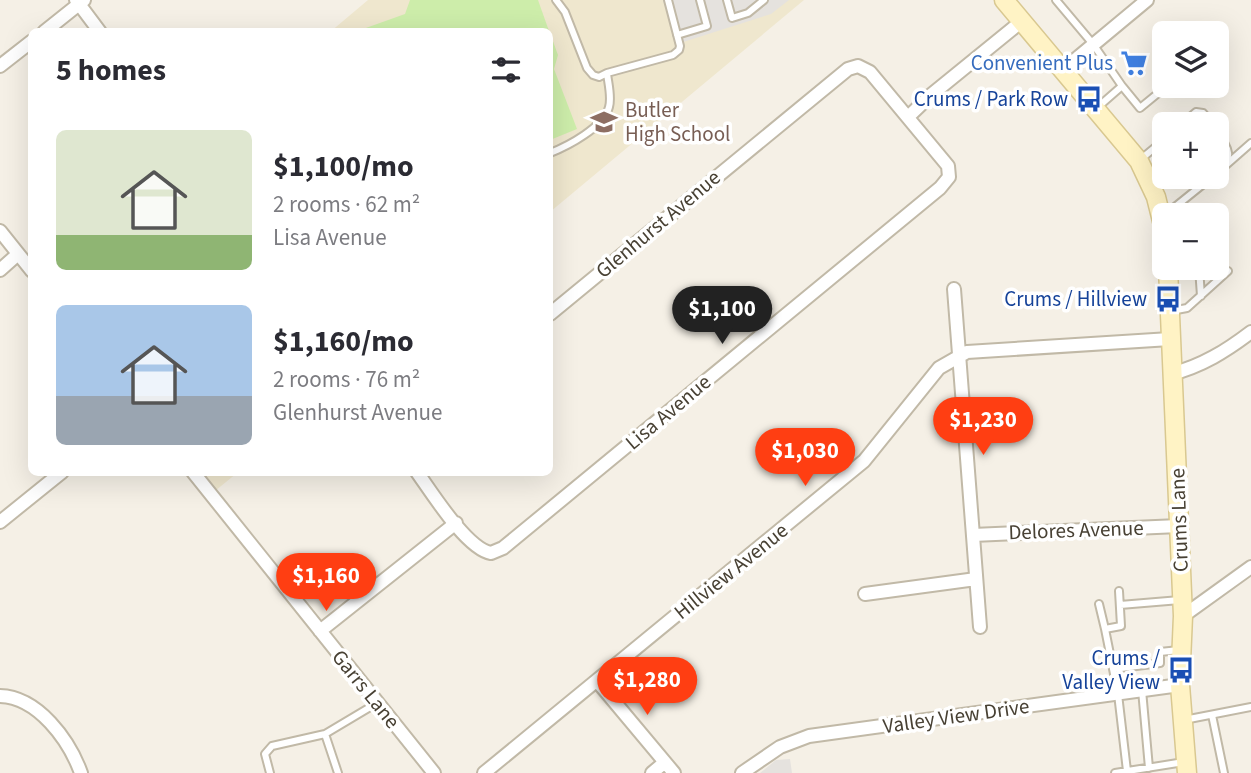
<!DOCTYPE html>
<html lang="en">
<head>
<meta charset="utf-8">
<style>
	:root { --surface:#fff; --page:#f2f2f3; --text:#2b2b33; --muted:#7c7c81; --accent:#ff3e12 }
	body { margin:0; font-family:"Source Sans 3",sans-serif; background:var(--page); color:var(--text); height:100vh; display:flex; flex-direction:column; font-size:26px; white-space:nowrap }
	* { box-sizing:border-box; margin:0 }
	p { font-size:23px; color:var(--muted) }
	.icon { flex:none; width:38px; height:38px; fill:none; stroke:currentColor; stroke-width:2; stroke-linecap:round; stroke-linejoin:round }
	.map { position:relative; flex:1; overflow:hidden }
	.side { position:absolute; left:28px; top:28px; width:525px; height:448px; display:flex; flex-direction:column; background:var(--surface); border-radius:10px; box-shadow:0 7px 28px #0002 }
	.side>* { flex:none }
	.fabs { position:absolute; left:1152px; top:21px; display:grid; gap:14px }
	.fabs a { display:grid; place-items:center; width:77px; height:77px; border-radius:10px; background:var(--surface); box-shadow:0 7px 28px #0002; font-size:35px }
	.price { position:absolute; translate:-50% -60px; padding:0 16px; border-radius:24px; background:var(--accent); color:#fff; font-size:23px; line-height:46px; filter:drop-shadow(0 2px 4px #0008) }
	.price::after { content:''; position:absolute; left:50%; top:42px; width:21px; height:16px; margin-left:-10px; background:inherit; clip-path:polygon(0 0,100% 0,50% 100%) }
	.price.selected { background:#222; color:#fff }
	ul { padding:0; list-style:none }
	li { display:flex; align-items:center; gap:21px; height:175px; padding:0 28px }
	li span { display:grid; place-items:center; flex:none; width:196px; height:140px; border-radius:10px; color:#555 }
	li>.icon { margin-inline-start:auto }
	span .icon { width:84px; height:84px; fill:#fffc; stroke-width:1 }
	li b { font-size:30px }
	h2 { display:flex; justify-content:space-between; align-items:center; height:84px; padding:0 28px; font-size:30px }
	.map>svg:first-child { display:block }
</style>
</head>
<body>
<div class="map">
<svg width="1251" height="773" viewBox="0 0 1251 773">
	<rect width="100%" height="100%" fill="#f5f0e6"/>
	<path fill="#efe7ce" d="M368 0H804L550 212V32H330Z
		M201 473H237L215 491Z"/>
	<path fill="#cdedaa" d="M410 0H538L549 31H363V29L405 14Z
		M550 33 558 55 554 69 577 129 550 140Z"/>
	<path fill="#e5e2de" d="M663 0H789L771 14 677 44Z
		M790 759 792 773H760L776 760Z"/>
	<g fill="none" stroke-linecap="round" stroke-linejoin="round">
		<g stroke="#c1b9a7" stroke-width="10">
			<path id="service" d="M727 0 732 18 748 13 764 0
				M1056 0 1093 44 1122 86
				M677 35 707 26 700 0
				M607 73 673 55 679 50 680 46 668 0
				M1098 107 1122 86 1140 108 1162 90
				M1182 124 1196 112 1203 113 1212 124
				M1216 131C1228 148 1236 157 1216 173
				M550 153C568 146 604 127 609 107 612 97 608 83 607 73L599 77 593 75 587 68 565 12 556 0
				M1141 159 1164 140
				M1226 165 1251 143
				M1165 215 1212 177
				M1199 268 1201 296
				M1171 311 1187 308 1228 271
				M1099 604 1105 629
				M1120 605 1180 600
				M1113 669 1105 629 1121 626 1119 591
				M1142 690 1149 768
				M1212 715 1224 773
				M1184 720 1251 707
				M325 734 338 773
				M1127 771 1118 694 1113 669 1160 663V652L1179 650
				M270 773 265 754 272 746 325 734 377 703
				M1115 773 1184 762"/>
		</g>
		<g stroke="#c1b9a7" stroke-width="16">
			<path id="minor" d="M76 0 100 32
				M44 32 84 0
				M0 66 32 41
				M1064 69 1147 0
				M908 117 931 95 1022 21
				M0 231 32 271
				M0 270 18 254
				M954 289 980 627
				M1171 374C1202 366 1226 351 1251 332
				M193 472 434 773
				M417 472C432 493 467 549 491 553L503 548 940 188 949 177 948 166 870 72 858 66 848 69 550 314
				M0 522 62 472
				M973 535 1179 526
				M865 594 976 579
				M1183 616 1251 567
				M320 631 456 523
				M597 681 674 773
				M0 696C38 697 69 740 81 773
				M484 773 864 461 939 368 967 352 1170 339
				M652 773 664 763
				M742 773 780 747 809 736 1180 685"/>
		</g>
		<g stroke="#d9c890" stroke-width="21">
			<path id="secondary" d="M1004 0 1139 161 1156 197 1164 229
				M1168 268 1183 616 1180 685 1187 773"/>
		</g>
		<use href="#service" stroke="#fff" stroke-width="6"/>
		<use href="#minor" stroke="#fff" stroke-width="12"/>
		<use href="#secondary" stroke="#fff3c5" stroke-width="18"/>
	</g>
	<defs>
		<g id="supermarket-bare" transform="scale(2.1)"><path d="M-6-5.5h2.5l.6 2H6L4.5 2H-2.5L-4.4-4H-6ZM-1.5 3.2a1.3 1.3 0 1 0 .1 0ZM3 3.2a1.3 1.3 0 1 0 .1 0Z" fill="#3f7fe0" stroke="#fff" stroke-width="2.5" paint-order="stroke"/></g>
		<g id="bus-bare" transform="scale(2.1)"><path d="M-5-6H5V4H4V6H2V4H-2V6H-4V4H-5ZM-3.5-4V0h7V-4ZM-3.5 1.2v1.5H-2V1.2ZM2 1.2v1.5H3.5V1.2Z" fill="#1a4fb4" stroke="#fff" stroke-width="2.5" paint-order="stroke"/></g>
		<g id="school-bare" transform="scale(2.1)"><path d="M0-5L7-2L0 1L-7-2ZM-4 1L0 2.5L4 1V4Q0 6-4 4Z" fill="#8d6e63" stroke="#fff" stroke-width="2.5" paint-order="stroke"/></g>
	</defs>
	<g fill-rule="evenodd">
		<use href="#supermarket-bare" x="1134" y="63"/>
		<use href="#bus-bare" x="1089" y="99"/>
		<use href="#school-bare" x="604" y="122"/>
		<use href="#bus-bare" x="1168" y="299"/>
		<use href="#bus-bare" x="1181" y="670"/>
	</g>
	<g text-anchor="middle" stroke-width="7" stroke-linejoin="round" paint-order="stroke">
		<g font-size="21" fill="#366cbe" stroke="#fff" text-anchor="end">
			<text x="1113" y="70">Convenient Plus</text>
		</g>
		<g font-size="21" fill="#164399" stroke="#fff" text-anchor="end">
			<text x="1068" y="106">Crums / Park Row</text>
			<text x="1147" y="306">Crums / Hillview</text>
			<text x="1160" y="665">Crums /<tspan x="1160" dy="24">Valley View</tspan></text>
		</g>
		<g font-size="21" fill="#785e54" stroke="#fff" text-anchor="start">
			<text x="625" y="117">Butler<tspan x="625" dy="24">High School</tspan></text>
		</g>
		<g font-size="21" fill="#484134" stroke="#fff">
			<text transform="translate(658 224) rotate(-40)" y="7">Glenhurst Avenue</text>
			<text transform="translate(668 412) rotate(-40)" y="7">Lisa Avenue</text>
			<text transform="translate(1179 520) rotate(-92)" y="7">Crums Lane</text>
			<text transform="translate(1076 530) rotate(-2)" y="7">Delores Avenue</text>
			<text transform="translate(731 571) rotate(-39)" y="7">Hillview Avenue</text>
			<text transform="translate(366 689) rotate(51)" y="7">Garrs Lane</text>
			<text transform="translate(956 716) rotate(-8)" y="7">Valley View Drive</text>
		</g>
	</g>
</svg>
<div class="fabs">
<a><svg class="icon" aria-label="layers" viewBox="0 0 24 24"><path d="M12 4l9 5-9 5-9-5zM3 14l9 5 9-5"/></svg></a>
<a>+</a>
<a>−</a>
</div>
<b class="price selected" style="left:722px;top:346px">$1,100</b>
<b class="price" style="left:983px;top:457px">$1,230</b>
<b class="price" style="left:805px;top:488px">$1,030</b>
<b class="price" style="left:326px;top:613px">$1,160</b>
<b class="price" style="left:647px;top:717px">$1,280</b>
<section class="side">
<h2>5 homes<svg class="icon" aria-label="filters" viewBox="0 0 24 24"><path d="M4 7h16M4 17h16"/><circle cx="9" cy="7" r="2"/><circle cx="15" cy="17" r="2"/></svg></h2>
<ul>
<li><span style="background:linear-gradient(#dfe7d0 75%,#8fb573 0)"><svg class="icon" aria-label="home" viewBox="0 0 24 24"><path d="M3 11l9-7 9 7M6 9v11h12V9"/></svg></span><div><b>$1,100/mo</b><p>2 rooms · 62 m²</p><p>Lisa Avenue</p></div></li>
<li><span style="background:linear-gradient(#a9c7e8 65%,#9aa5b1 0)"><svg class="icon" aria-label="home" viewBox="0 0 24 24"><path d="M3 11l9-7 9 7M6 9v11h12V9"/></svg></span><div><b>$1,160/mo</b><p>2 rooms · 76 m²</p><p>Glenhurst Avenue</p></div></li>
</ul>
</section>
</div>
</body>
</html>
